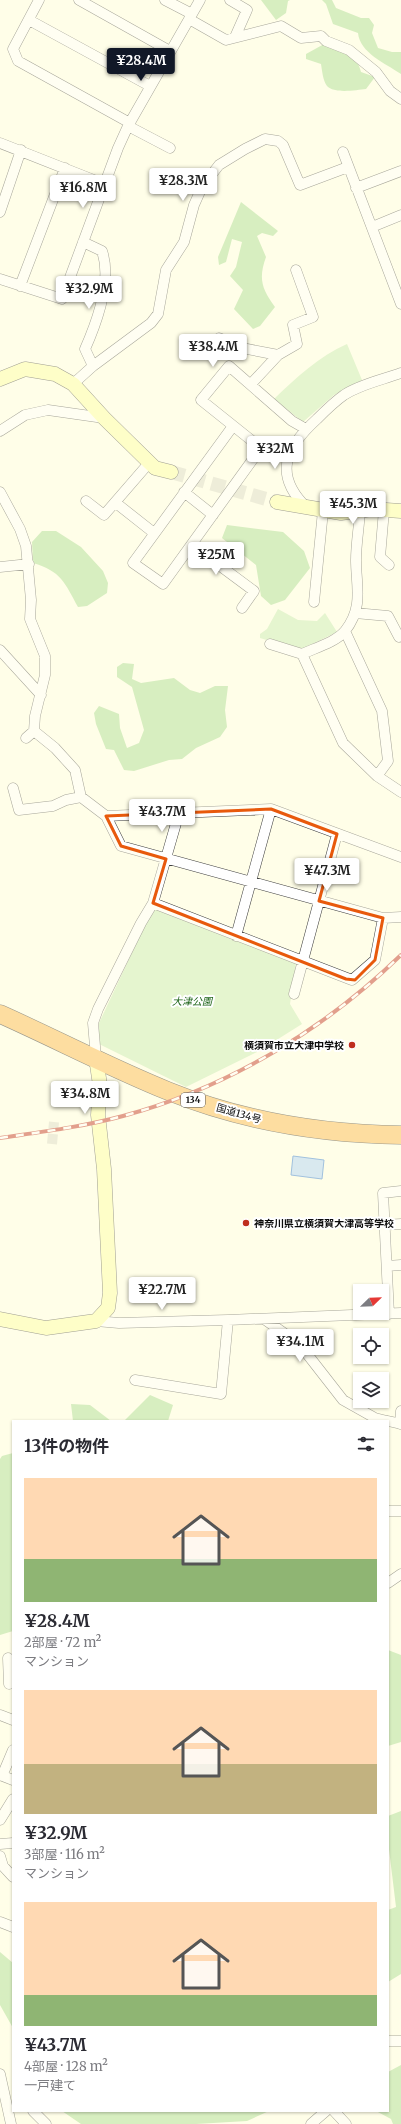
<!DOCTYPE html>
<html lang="ja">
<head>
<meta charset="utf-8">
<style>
	:root { --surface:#fff; --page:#f2f2f3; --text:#2b2b33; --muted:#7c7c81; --accent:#111827 }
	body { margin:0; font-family:Merriweather,"Noto Sans JP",serif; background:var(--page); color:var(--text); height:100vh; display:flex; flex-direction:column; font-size:15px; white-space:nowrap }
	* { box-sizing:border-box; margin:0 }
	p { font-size:13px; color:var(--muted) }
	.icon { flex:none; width:22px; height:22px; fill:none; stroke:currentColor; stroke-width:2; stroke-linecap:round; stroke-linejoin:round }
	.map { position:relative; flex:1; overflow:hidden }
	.sheet { position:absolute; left:12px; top:1420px; width:377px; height:692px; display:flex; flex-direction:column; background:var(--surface); border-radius:0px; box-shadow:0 1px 3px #0004 }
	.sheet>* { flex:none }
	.needle { width:26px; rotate:67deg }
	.fabs { position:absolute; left:353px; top:1284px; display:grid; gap:8px }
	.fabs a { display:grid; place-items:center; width:36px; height:36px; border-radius:0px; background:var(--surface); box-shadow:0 1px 3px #0004; font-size:20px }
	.price { position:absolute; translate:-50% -34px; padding:0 9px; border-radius:4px; background:#fff; color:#222; font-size:13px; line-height:26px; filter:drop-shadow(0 1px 2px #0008) }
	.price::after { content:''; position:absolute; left:50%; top:24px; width:12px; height:9px; margin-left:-6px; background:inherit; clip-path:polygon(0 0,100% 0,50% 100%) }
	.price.active { background:var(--accent); color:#fff }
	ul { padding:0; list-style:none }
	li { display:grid; align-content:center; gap:8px; height:212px; padding:0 12px }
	li span { display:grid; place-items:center; height:124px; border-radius:0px; color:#555 }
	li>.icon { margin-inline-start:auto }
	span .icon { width:72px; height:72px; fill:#fffc; stroke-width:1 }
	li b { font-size:17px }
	h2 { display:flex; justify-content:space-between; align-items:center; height:48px; padding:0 12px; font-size:17px }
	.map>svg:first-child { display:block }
</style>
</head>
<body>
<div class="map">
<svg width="401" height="2124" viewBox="0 0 401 2124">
	<rect width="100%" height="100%" fill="#fffee8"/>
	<path fill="#c6eab1" d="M347 344 362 380 334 395 303 422 274 399C296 378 319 356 347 344Z
		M278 609 298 620 317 621 325 613 337 632 300 650 260 638V634L267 629Z
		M155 904 296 963 290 1004 302 1024 259 1051 186 1087 99 1044V1023Z"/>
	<path fill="#a7db90" d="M261 0H290L288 1 286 13 276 20Z
		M322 0H332L336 8 361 18H369L374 25 372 33 378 48 392 52H401V74C385 63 360 53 358 33L333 24 326 4Z
		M326 43C342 49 357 54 361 72L375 77 366 89C356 90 334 94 327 86 323 81 322 70 321 64L306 59V54Z
		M241 202 278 231 273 236 262 233 257 236 266 257C258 279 262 289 275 307L260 326 253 329 234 309 243 290 230 276 236 267 242 242 232 239 226 262 219 265 218 257Z
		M227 525 283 532 304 551 310 568 285 600 271 605 261 596 256 565 222 538Z
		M42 531H56L81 547 103 571 108 583 107 593 87 606 78 607C65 583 61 571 33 563L32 542Z
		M123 663 134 664 132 679 141 683 174 678 190 690 200 693 215 686H228L225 710 227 727 220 737 196 748 182 759 169 760 134 771 124 770 114 750 106 749 96 724 94 713 99 706 119 714 120 728 127 748 139 743 144 730 132 687 117 677V667Z
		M150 1395 173 1405 168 1421H124Z
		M71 1404 90 1405 111 1421H73Z
		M13 1453V1631L0 1635V1459L2 1456Z
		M388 1650 401 1655V1742L388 1746Z
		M401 1811V1974L388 1982V1910L396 1907 388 1841V1816Z
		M0 1952 13 1963V2028L0 2005Z
		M401 2065V2124H393L391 2119 376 2111H388V2072Z
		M62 2111H269L247 2121 196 2124H81Z"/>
	<path fill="#abd0f9" stroke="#2f79d2" d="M293 1156 324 1160 322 1179 291 1175Z"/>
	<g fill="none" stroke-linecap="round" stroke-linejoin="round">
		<path stroke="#dadac7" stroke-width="10" stroke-dasharray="10 5" stroke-linecap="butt" d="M52 1144 54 1122"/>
		<path stroke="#dadac7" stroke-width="14" stroke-dasharray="14 7" stroke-linecap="butt" d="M171 472 277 502"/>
		<g stroke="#3e3e3e" stroke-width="11">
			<path id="street" d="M39 0 13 49 18 61 130 123
				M79 0 170 51
				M165 0 192 14
				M230 0 247 10 235 37
				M189 19 226 40 281 26 301 38 321 36 326 41 349 50 376 72 390 91 401 99
				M29 20 150 86
				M128 126 170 148
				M0 143 104 184
				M343 152 401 304
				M356 188 401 171
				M0 212 21 150
				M372 227 401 215
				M83 242 102 251C112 280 97 322 85 349L93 366
				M0 279 62 299 118 148 128 126 200 0
				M20 286 65 168
				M219 338 242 348 278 355
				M73 384 93 366 151 323 158 314 166 270 184 242 194 205 202 187 219 165 245 149 265 139 278 141 283 145 300 185 348 167
				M251 384 278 355 297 344 293 325 313 317 296 270
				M233 426 133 563 163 584 261 448 201 400 229 366 292 421 306 429
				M0 431 25 415 48 410 104 418
				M0 492 20 529 26 546 31 600 30 619 45 656V675L35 716 34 731 55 748 75 770 81 797 106 816 121 846 383 918 401 917
				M184 492 213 515
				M86 501 104 515 149 463
				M116 503 154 533
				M307 508C273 475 285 448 317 419 325 411 334 402 344 395 361 384 382 380 401 373
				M384 510 380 557 389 565
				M192 545 254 591 242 608
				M0 567 29 564
				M314 602 323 511
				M355 613 388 616 399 637
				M345 631 382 711 388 761 377 776
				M270 644 302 654C315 648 336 642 345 631 364 607 356 586 356 560 356 544 359 528 360 511
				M0 650 41 695
				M302 654 343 743 377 776 401 792
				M26 738 34 731
				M13 788 19 810 53 806 66 800 81 797
				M106 816 271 809 401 857
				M153 903 352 980 375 960 383 918
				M236 936 271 809
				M294 994 337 834
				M96 1058 93 1023 98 1009 141 923 153 903 179 813
				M384 1225 401 1224
				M387 1266 401 1265
				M389 1314 383 1193 401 1191
				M264 1319 291 1338 304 1350 343 1400 375 1418 387 1421
				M96 1321 119 1323 228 1320 401 1313
				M135 1380 221 1394 228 1320
				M388 1421 401 1424
				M400 1424 401 1411
				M388 1511H401
				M388 1583 401 1574
				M8 1658 9 1684
				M0 1715 13 1720
				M0 1775 13 1780
				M2 1776 13 1750
				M0 1820 13 1799
				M0 1844 13 1843
				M0 1856 3 1866 13 1877
				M0 1922 13 1927
				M388 2041H401
				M0 2074 11 2124
				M33 2111 46 2124
				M334 2111 346 2124
				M311 2124 326 2111"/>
		</g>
		<g stroke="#2d2d2d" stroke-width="15">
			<path id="secondary" d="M0 379 25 369 55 374 73 384 104 418 155 468 171 472
				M277 502 341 513 372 509 401 511
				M0 1319 46 1328 96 1321 108 1308 110 1293 104 1169 98 1115 100 1085 96 1058"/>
		</g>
		<g stroke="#1c1c1c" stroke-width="19">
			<path id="highway" d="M0 1014C56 1039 111 1068 168 1091 242 1121 321 1134 401 1135"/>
		</g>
		<use href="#street" stroke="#fff" stroke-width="10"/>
		<use href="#secondary" stroke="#fcffa3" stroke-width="14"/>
		<use href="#highway" stroke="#fbb54b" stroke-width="18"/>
		<g stroke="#bf2e1e" stroke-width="4">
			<path id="rail" d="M0 1138C41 1132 82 1127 123 1116 227 1088 324 1030 401 955"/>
		</g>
		<use href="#rail" stroke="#fff" stroke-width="2.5" stroke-dasharray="8" stroke-linecap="butt"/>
	</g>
	<path d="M0 0H401V2124H0ZM271 809 337 834 319 901 383 918 375 960 355 980 346 979 153 903 166 859 121 846 106 816Z" fill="#fffee8" fill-opacity=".55" fill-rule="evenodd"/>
	<path fill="none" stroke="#e8590c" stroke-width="3" stroke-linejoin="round" d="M271 809 337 834 319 901 383 918 375 960 355 980 346 979 153 903 166 859 121 846 106 816Z"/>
	<g fill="#bf2e1e" stroke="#fff" stroke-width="1.5">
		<circle cx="352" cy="1045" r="4"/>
		<circle cx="246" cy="1223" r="4"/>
	</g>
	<g text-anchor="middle" stroke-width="4" stroke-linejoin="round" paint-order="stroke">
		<rect fill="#fff" stroke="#545454" stroke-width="1" x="181" y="1093" width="24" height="14" rx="3"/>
		<g font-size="9" font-weight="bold" fill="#0b0b0b">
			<text x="193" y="1103">134</text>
		</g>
		<g font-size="10" font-style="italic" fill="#1e6419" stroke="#fff">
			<text x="192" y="1005">大津公園</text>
		</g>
		<g font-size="10" font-weight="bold" fill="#0b0b0b" stroke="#fff" text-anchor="end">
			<text x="344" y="1049">横須賀市立大津中学校</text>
			<text x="254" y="1227" text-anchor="start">神奈川県立横須賀大津高等学校</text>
		</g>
		<g font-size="10" fill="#0b0b0b" stroke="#fff">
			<text transform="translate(239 1113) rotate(16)" y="4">国道134号</text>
		</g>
	</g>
</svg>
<div class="fabs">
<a><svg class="needle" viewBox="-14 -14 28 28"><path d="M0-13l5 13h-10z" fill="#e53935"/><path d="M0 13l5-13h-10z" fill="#7c7c81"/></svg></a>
<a><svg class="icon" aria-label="locate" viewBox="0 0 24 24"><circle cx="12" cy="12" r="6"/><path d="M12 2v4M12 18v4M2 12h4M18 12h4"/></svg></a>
<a><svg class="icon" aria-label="layers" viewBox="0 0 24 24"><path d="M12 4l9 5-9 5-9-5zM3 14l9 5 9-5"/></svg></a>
</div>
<b class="price active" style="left:141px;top:82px">¥28.4M</b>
<b class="price" style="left:183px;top:202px">¥28.3M</b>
<b class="price" style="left:83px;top:209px">¥16.8M</b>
<b class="price" style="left:89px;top:310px">¥32.9M</b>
<b class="price" style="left:213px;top:368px">¥38.4M</b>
<b class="price" style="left:275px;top:470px">¥32M</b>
<b class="price" style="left:353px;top:525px">¥45.3M</b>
<b class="price" style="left:216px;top:576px">¥25M</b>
<b class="price" style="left:162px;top:833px">¥43.7M</b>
<b class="price" style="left:327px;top:892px">¥47.3M</b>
<b class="price" style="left:85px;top:1115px">¥34.8M</b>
<b class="price" style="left:162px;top:1311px">¥22.7M</b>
<b class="price" style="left:300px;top:1363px">¥34.1M</b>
<section class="sheet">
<h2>13件の物件<svg class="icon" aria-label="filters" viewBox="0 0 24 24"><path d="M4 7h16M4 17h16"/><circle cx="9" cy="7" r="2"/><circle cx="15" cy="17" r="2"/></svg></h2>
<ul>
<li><span style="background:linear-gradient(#ffd9b3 65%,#8fb573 0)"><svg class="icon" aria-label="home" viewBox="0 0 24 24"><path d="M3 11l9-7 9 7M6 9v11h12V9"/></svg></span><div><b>¥28.4M</b><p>2部屋 · 72 m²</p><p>マンション</p></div></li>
<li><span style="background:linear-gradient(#ffd9b3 60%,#c2b280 0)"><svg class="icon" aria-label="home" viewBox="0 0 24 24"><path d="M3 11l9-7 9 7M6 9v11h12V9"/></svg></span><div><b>¥32.9M</b><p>3部屋 · 116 m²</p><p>マンション</p></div></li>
<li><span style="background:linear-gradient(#ffd9b3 75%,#8fb573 0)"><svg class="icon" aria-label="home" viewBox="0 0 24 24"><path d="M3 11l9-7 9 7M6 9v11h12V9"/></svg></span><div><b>¥43.7M</b><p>4部屋 · 128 m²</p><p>一戸建て</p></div></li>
</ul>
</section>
</div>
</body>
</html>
